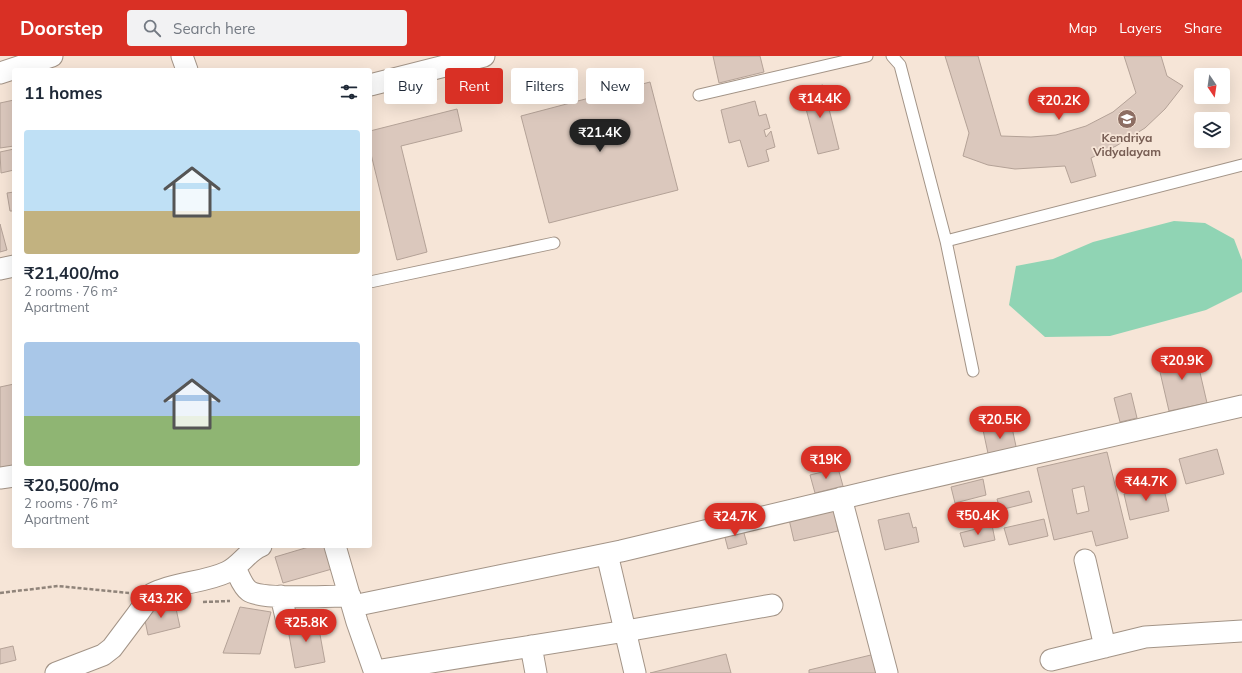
<!DOCTYPE html>
<html lang="en">
<head>
<meta charset="utf-8">
<style>
	:root { --surface:#fff; --page:#f2f2f3; --text:#1f2937; --muted:#747a83; --accent:#d93025 }
	body { margin:0; font-family:Mulish,sans-serif; background:var(--page); color:var(--text); height:100vh; display:flex; flex-direction:column; font-size:15px; white-space:nowrap }
	* { box-sizing:border-box; margin:0 }
	p { font-size:13px; color:var(--muted) }
	.icon { flex:none; width:22px; height:22px; fill:none; stroke:currentColor; stroke-width:2; stroke-linecap:round; stroke-linejoin:round }
	.map { position:relative; flex:1; overflow:hidden }
	.sheet { position:absolute; left:12px; top:12px; width:360px; height:480px; display:flex; flex-direction:column; background:var(--surface); border-radius:4px; box-shadow:0 4px 16px #0002 }
	.sheet>* { flex:none }
	.guide { position:absolute; left:384px; top:12px; width:380px; height:36px; display:flex; gap:8px }
	.needle { width:26px; rotate:167deg }
	.controls { position:absolute; left:1194px; top:12px; display:grid; gap:8px }
	.controls a { display:grid; place-items:center; width:36px; height:36px; border-radius:4px; background:var(--surface); box-shadow:0 4px 16px #0002; font-size:20px }
	.price { position:absolute; translate:-50% -34px; padding:0 9px; border-radius:14px; background:var(--accent); color:#fff; font-size:13px; line-height:26px; filter:drop-shadow(0 1px 2px #0008) }
	.price::after { content:''; position:absolute; left:50%; top:24px; width:12px; height:9px; margin-left:-6px; background:inherit; clip-path:polygon(0 0,100% 0,50% 100%) }
	.price.active { background:#222; color:#fff }
	ul { padding:0; list-style:none }
	li { display:grid; align-content:center; gap:8px; height:212px; padding:0 12px }
	li span { display:grid; place-items:center; height:124px; border-radius:4px; color:#555 }
	li>.icon { margin-inline-start:auto }
	span .icon { width:72px; height:72px; fill:#fffc; stroke-width:1 }
	li b { font-size:17px }
	h2 { display:flex; justify-content:space-between; align-items:center; height:48px; padding:0 12px; font-size:17px }
	.chip { padding:0 14px; border-radius:4px; background:var(--surface); box-shadow:0 4px 16px #0002; font-size:14px; line-height:36px }
	.chip.active { background:var(--accent); color:#fff }
	header { display:flex; align-items:center; gap:24px; box-sizing:border-box; height:56px; padding:0 20px; background:var(--accent); color:#fff }
	header strong { font-size:19px }
	nav { display:flex; gap:22px; margin-inline-start:auto; font-size:14px }
	.search { width:280px; height:36px; background:var(--page); display:flex; align-items:center; gap:10px; box-sizing:border-box; padding:0 14px; border-radius:4px; color:var(--muted); font-size:15px }
	.map>svg:first-child { display:block }
</style>
</head>
<body>
<header>
<strong>Doorstep</strong>
<div class="search"><svg class="icon" aria-label="search" viewBox="0 0 24 24"><circle cx="10" cy="10" r="6"/><path d="M15 15l6 6"/></svg>Search here</div>
<nav><a>Map</a><a>Layers</a><a>Share</a></nav>
</header>
<div class="map">
<svg width="1242" height="617" viewBox="0 0 1242 617">
	<rect width="100%" height="100%" fill="#f6e5d7"/>
	<path fill="#90d4b4" d="M1174 165 1205 167 1234 183 1242 204V236L1206 254 1110 280 1045 281 1009 249 1016 210 1053 203 1093 186Z"/>
	<path fill="#dbc8bd" stroke="#b4a297" fill-rule="evenodd" d="M713 0H760L764 16 719 27Z
		M945 0H978L1001 80 1031 81 1056 79 1086 70 1113 56 1136 37 1124 0H1161L1167 20 1183 30 1165 53 1145 72 1116 90 1091 102 1096 120 1071 127 1065 110 1015 113 988 109 963 100 969 77Z
		M650 26 678 134 549 167 521 60Z
		M823 29 839 93 818 98 801 34Z
		M14 44V90L0 92V47Z
		M755 45 759 60 766 58 770 72 764 74 766 81 771 75 775 91 766 94 769 105 748 111 740 84 729 87 721 54Z
		M457 53 462 75 401 90 427 196 397 204 370 94V75Z
		M14 93V114L1 117 0 96Z
		M14 136V155H10L7 137Z
		M0 168 7 194 0 196Z
		M1195 295 1207 347 1169 355 1157 303Z
		M14 328V410L0 413V331Z
		M1131 337 1137 362 1120 366 1114 342Z
		M1011 367 1017 395 989 402 983 374Z
		M1217 393 1224 418 1186 428 1179 403Z
		M1107 396 1128 482 1096 490 1092 475 1054 484 1037 412ZM1084 430 1089 455 1077 458 1072 433Z
		M838 412 843 430 815 437 810 419Z
		M983 423 986 439 955 447 951 431Z
		M1163 429 1169 455 1130 464 1124 438Z
		M1029 435 1032 446 1000 454 997 443Z
		M833 449 838 475 794 485 788 459Z
		M909 457 913 472 916 471 919 486 885 494 878 464Z
		M1044 463 1048 480 1009 489 1004 472Z
		M992 469 995 484 964 491 960 477Z
		M742 470 747 488 728 493 723 474Z
		M312 490H325L332 513 283 527 275 501Z
		M175 548 180 571 148 579 143 555Z
		M240 551 271 556 260 598 223 597Z
		M317 562 325 606 295 612 287 568Z
		M13 590 16 604 0 608V593Z
		M726 598 731 617H650Z
		M875 598 880 617H809V614Z"/>
	<g fill="none" stroke-linecap="round" stroke-linejoin="round">
		<g stroke="#a39487" stroke-width="13">
			<path id="service" d="M892 0 900 9 946 185 973 315
				M699 39 867 0
				M946 185 1242 109
				M370 226 554 187"/>
		</g>
		<g stroke="#a39487" stroke-width="23">
			<path id="minor" d="M182 0 187 14
				M0 17 52 0
				M370 29 484 0
				M0 213 14 210
				M0 422 14 420
				M841 442 887 617
				M335 490 357 566 375 617
				M607 498 635 617
				M1085 504 1105 591
				M235 512C239 519 242 530 249 535 262 544 331 540 350 540
				M152 538C175 526 204 527 227 516 240 510 248 495 261 490
				M281 540 287 566
				M353 550 621 495 893 430 1242 350
				M531 590 536 617
				M1051 604 1145 581 1242 575
				M375 615 626 575 772 549
				M56 617 103 599 112 592 139 556"/>
		</g>
		<path stroke="#90847a" stroke-width="2.5" stroke-dasharray="4 2" stroke-linecap="butt" d="M0 537 58 530 129 537
			M203 546 230 545"/>
		<use href="#service" stroke="#fff" stroke-width="11"/>
		<use href="#minor" stroke="#fff" stroke-width="21"/>
		<g stroke="#a39487" stroke-width="23" stroke-linecap="butt">
			<path id="minor-bridge" d="M139 556 152 538"/>
		</g>
		<use href="#minor-bridge" stroke="#fff" stroke-width="21"/>
	</g>
	<defs>
		<g id="school-disc" transform="scale(1)"><circle r="9.5" fill="#8d6e63" stroke="#f6e5d7"/><path d="M0-5L7-2L0 1L-7-2ZM-4 1L0 2.5L4 1V4Q0 6-4 4Z" fill="#fff"/></g>
	</defs>
	<g fill-rule="evenodd">
		<use href="#school-disc" x="1127" y="63"/>
	</g>
	<g text-anchor="middle" stroke-width="3.5" stroke-linejoin="round" paint-order="stroke">
		<g font-size="12" font-weight="bold" fill="#785e54" stroke="#f6e5d7">
			<text x="1127" y="86">Kendriya<tspan x="1127" dy="14">Vidyalayam</tspan></text>
		</g>
	</g>
</svg>
<div class="controls">
<a><svg class="needle" viewBox="-14 -14 28 28"><path d="M0-13l5 13h-10z" fill="#e53935"/><path d="M0 13l5-13h-10z" fill="#747a83"/></svg></a>
<a><svg class="icon" aria-label="layers" viewBox="0 0 24 24"><path d="M12 4l9 5-9 5-9-5zM3 14l9 5 9-5"/></svg></a>
</div>
<b class="price" style="left:820px;top:63px">₹14.4K</b>
<b class="price" style="left:1059px;top:65px">₹20.2K</b>
<b class="price active" style="left:600px;top:97px">₹21.4K</b>
<b class="price" style="left:1182px;top:325px">₹20.9K</b>
<b class="price" style="left:1000px;top:384px">₹20.5K</b>
<b class="price" style="left:826px;top:424px">₹19K</b>
<b class="price" style="left:1146px;top:446px">₹44.7K</b>
<b class="price" style="left:978px;top:480px">₹50.4K</b>
<b class="price" style="left:735px;top:481px">₹24.7K</b>
<b class="price" style="left:161px;top:563px">₹43.2K</b>
<b class="price" style="left:306px;top:587px">₹25.8K</b>
<div class="guide">
<a class="chip">Buy</a>
<a class="chip active">Rent</a>
<a class="chip">Filters</a>
<a class="chip">New</a>
</div>
<section class="sheet">
<h2>11 homes<svg class="icon" aria-label="filters" viewBox="0 0 24 24"><path d="M4 7h16M4 17h16"/><circle cx="9" cy="7" r="2"/><circle cx="15" cy="17" r="2"/></svg></h2>
<ul>
<li><span style="background:linear-gradient(#bfe0f5 65%,#c2b280 0)"><svg class="icon" aria-label="home" viewBox="0 0 24 24"><path d="M3 11l9-7 9 7M6 9v11h12V9"/></svg></span><div><b>₹21,400/mo</b><p>2 rooms · 76 m²</p><p>Apartment</p></div></li>
<li><span style="background:linear-gradient(#a9c7e8 60%,#8fb573 0)"><svg class="icon" aria-label="home" viewBox="0 0 24 24"><path d="M3 11l9-7 9 7M6 9v11h12V9"/></svg></span><div><b>₹20,500/mo</b><p>2 rooms · 76 m²</p><p>Apartment</p></div></li>
</ul>
</section>
</div>
</body>
</html>
